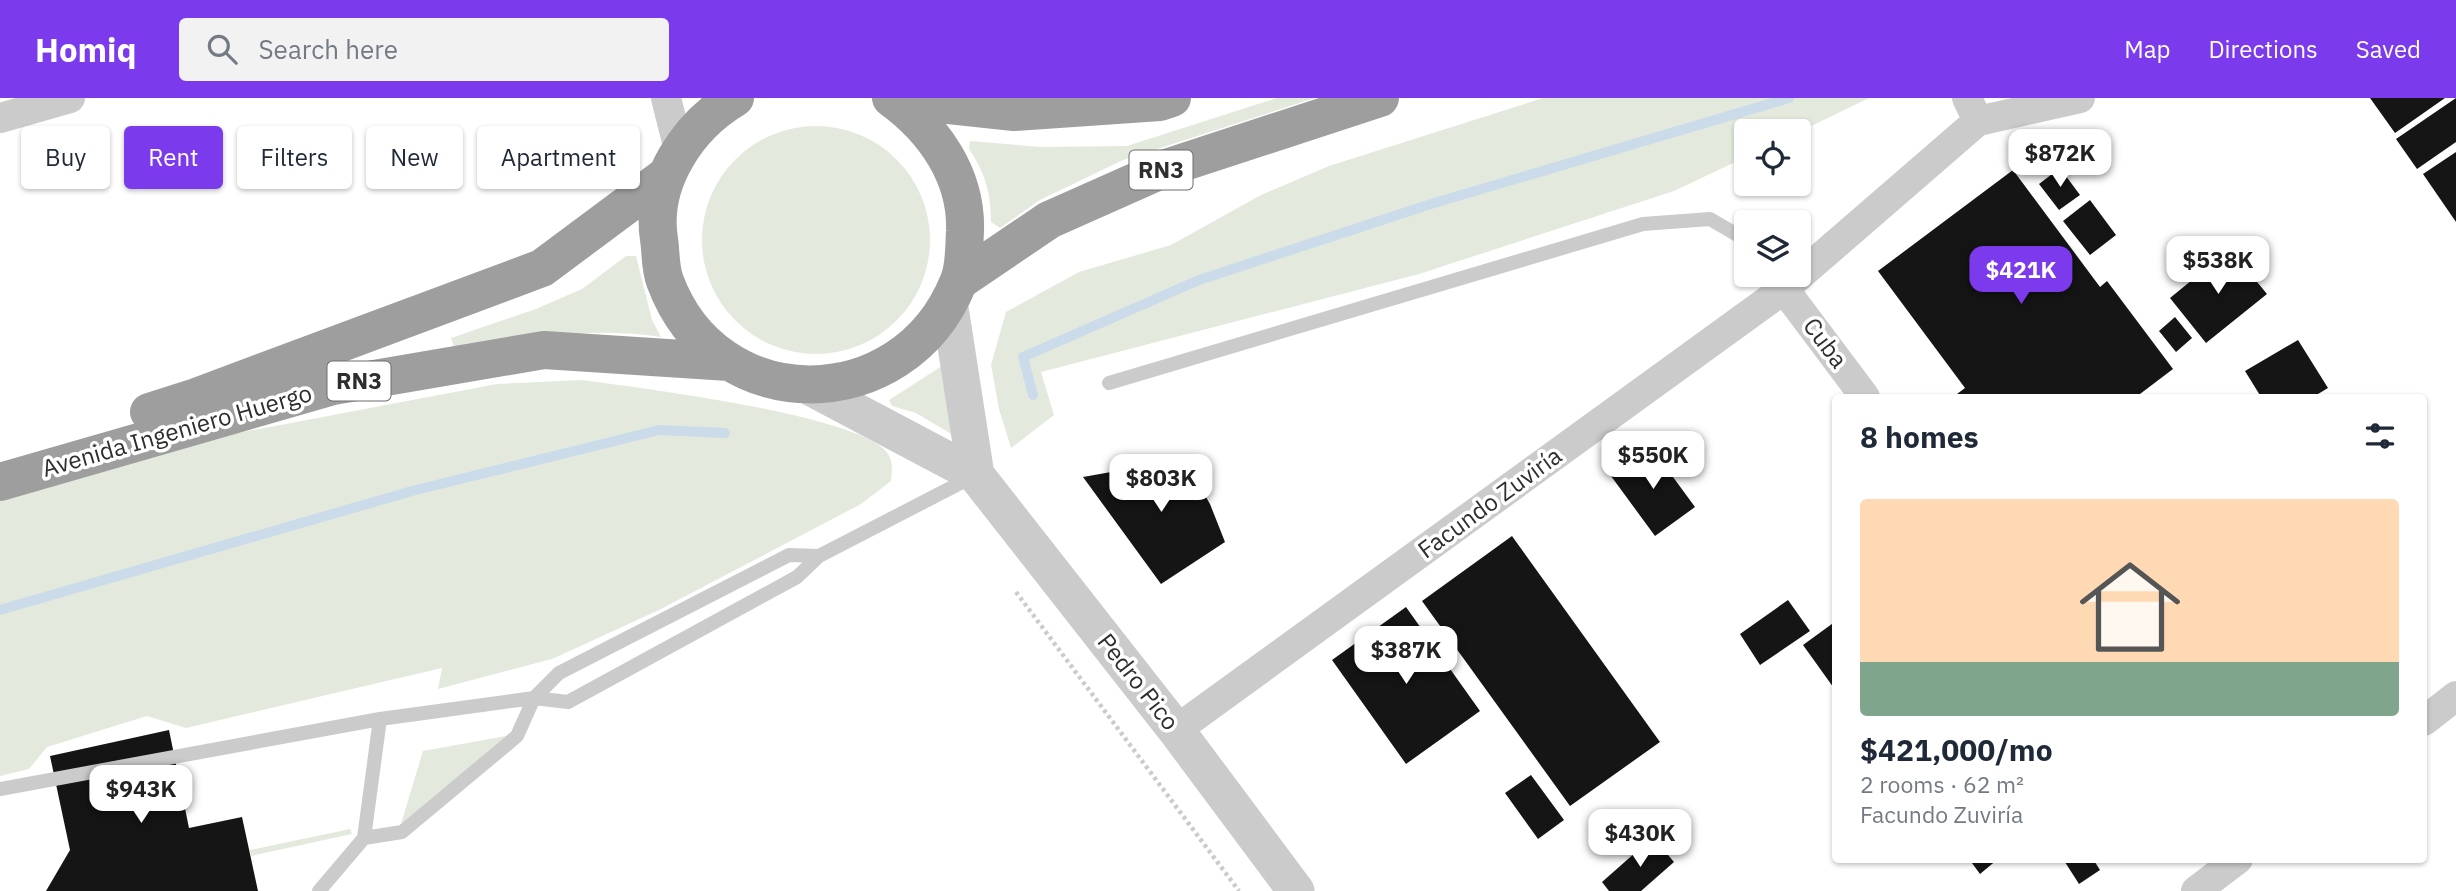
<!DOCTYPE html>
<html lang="en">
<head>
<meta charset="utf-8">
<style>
	:root { --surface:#fff; --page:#f2f2f3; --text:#1f2937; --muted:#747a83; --accent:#7c3aed }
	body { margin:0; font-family:"IBM Plex Sans",sans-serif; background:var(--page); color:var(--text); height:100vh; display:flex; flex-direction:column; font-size:26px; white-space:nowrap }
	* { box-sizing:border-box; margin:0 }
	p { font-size:23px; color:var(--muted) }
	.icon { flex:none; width:38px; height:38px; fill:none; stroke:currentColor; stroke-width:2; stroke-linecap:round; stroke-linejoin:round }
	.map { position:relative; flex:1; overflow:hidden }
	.sheet { position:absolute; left:1832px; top:296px; width:595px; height:469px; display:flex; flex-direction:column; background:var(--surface); border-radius:7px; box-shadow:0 2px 5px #0004 }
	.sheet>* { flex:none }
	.hud { position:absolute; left:21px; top:28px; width:665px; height:63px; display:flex; gap:14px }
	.controls { position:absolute; left:1734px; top:21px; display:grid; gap:14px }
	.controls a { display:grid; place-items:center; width:77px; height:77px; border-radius:7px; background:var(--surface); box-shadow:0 2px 5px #0004; font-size:35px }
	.price { position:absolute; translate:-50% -60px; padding:0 16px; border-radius:14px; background:#fff; color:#222; font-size:23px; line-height:46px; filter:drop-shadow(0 2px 4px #0008) }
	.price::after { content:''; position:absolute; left:50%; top:42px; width:21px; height:16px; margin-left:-10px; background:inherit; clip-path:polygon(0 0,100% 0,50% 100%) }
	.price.on { background:var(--accent); color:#fff }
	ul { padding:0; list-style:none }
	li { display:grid; align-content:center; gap:14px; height:371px; padding:0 28px }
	li span { display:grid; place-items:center; height:217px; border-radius:7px; color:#555 }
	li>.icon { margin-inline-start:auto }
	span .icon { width:126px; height:126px; fill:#fffc; stroke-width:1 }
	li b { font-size:30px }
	h2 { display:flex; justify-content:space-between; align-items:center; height:84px; padding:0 28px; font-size:30px }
	.chip { padding:0 24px; border-radius:7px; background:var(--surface); box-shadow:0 2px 5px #0004; font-size:24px; line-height:63px }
	.chip.on { background:var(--accent); color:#fff }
	header { display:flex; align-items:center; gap:42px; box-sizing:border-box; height:98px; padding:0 35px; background:var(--accent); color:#fff }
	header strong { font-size:33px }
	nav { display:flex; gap:38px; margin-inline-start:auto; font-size:24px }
	.search { width:490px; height:63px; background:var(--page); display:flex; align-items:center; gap:18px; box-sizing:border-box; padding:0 24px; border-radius:7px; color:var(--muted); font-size:26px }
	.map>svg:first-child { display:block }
</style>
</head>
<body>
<header>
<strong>Homiq</strong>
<div class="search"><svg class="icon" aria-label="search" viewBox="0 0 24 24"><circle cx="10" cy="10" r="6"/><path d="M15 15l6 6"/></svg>Search here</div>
<nav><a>Map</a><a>Directions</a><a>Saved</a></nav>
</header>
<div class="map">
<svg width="2456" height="793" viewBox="0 0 2456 793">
	<rect width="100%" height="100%" fill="#fff"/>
	<path fill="#e3eadd" d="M1277 0H1315L1123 62 1040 102 1000 130 991 124C991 96 985 74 969 51L970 43 1041 49 1127 48Z
		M1543 0H1869L1799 34 1746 33V59L1674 93 1419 176 1041 274 1054 317 1011 350 999 311 991 267 1006 214 1079 174 1171 147 1261 97 1329 68Z
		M702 142a114 114 0 1 1 228 0a114 114 0 1 1-228 0Z
		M626 158H636L652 222 661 239C591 228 524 240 455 252L451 240 536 211 582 191Z
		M945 266 963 343 916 315 892 308 889 302Z
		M582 282C633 289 864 317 888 356 893 363 892 375 891 383L861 406 659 512 552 561 438 591 442 570 186 630 147 618 47 649 29 671 0 678V398L190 344 497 286Z
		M506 638 401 726 423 653Z
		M350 731 352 736 251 758 250 752Z"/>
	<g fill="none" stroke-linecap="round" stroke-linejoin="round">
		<path stroke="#cbdbe9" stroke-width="10" d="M1033 297 1023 259 1199 182 1431 106 1789 0
			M0 512 412 393 659 332 725 335"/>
	</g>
	<path fill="#151515" d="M2370 0H2445L2395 35Z
		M2456 0V44L2417 71 2396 41Z
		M2456 54V124L2423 76Z
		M2060 70 2080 97 2059 112 2039 86Z
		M2013 72 2100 189 2107 183 2173 271 2136 299H1953L1965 290 1878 173Z
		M2090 102 2116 137 2090 157 2063 123Z
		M2230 151 2267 196 2206 245 2170 200Z
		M2175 219 2192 240 2176 254 2159 233Z
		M2298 242 2328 290 2313 299H2261L2245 273Z
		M1651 349 1695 409 1655 438 1611 378Z
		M1184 361 1210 406 1225 444 1161 486 1083 379Z
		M1512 438 1660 644 1570 708 1422 503Z
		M1788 502 1810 533 1760 567 1740 536Z
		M1406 509 1480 613 1406 666 1332 562Z
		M1836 523V593L1803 547Z
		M169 632 189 730 242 719 258 793H46L70 752 50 658Z
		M1531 677 1564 722 1538 741 1505 695Z
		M1653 739 1674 764 1641 793H1609L1602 784Z
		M1969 761H1998L1980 776Z
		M2063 761H2093L2100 772 2079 786Z"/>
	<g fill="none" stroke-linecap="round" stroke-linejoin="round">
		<path stroke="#cbcbcb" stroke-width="4.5" stroke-dasharray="3.5 3.5" stroke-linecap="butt" d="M1016 494 1239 793"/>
		<path stroke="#cbcbcb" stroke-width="14" d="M1109 285 1643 126 1710 121 1746 142
			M0 691 380 621 534 600 568 604 797 479 819 458 972 379
			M364 740 402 734 517 638 534 600 559 575 789 457 819 458
			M319 793 364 740 380 621"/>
		<path stroke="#cbcbcb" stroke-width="30" d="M666 0 679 52
			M1967 0 1978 23
			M0 20 70 0
			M1784 191 1865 299
			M2424 623 2456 598
			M1176 632 1784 191 1978 23 2080 0
			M2196 793 2238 761"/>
		<path stroke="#cbcbcb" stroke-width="37" d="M949 203 976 377
			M808 288 976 377 1176 632 1296 793"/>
		<path stroke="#9e9e9e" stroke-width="38" d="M735 0C688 28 650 84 659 141 661 154 660 170 665 183 716 321 903 320 958 185 965 170 964 150 965 133 967 78 934 31 891 0
			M893 1 1014 14 1160 4 1172 0
			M959 183 1049 122 1166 70 1380 0
			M149 314 196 299 542 170 667 77
			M0 384 333 288 544 252 729 264"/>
	</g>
	<g text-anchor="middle" stroke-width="7" stroke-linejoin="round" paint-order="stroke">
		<g fill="#fff" stroke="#6d6d6d" stroke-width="2">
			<rect x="1129.5" y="52.5" width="63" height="39" rx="5"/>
			<rect x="327.5" y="263.5" width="63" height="39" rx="5"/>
		</g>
		<g font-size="23" font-weight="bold" fill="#2e2e2e">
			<text x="1161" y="80">RN3</text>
			<text x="359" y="291">RN3</text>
		</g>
		<g font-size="24" fill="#2e2e2e" stroke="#fff">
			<text transform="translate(1825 245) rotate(53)" y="8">Cuba</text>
			<text transform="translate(177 333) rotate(-16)" y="8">Avenida Ingeniero Huergo</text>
			<text transform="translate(1490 405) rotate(-36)" y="8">Facundo Zuviría</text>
			<text transform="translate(1138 584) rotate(52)" y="8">Pedro Pico</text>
		</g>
	</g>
</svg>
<div class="controls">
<a><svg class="icon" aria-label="locate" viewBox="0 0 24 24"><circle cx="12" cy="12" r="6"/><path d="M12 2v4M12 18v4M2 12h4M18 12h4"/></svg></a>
<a><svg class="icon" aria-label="layers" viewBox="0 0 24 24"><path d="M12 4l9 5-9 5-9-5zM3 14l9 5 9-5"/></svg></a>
</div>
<b class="price" style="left:2060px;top:91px">$872K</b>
<b class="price" style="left:2218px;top:198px">$538K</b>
<b class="price on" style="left:2021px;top:208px">$421K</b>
<b class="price" style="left:1653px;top:393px">$550K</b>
<b class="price" style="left:1161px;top:416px">$803K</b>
<b class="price" style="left:1406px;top:588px">$387K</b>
<b class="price" style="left:141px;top:727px">$943K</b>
<b class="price" style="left:1640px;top:771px">$430K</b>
<div class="hud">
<a class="chip">Buy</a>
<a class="chip on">Rent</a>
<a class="chip">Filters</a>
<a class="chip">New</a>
<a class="chip">Apartment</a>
</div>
<section class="sheet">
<h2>8 homes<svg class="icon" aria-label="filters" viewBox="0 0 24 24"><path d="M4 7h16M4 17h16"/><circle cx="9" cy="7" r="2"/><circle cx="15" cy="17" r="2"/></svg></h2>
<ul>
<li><span style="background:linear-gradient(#ffd9b3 75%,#7fa58c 0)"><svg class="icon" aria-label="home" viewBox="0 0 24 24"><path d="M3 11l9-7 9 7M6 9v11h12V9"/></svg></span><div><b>$421,000/mo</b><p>2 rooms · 62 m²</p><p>Facundo Zuviría</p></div></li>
</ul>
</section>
</div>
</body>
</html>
